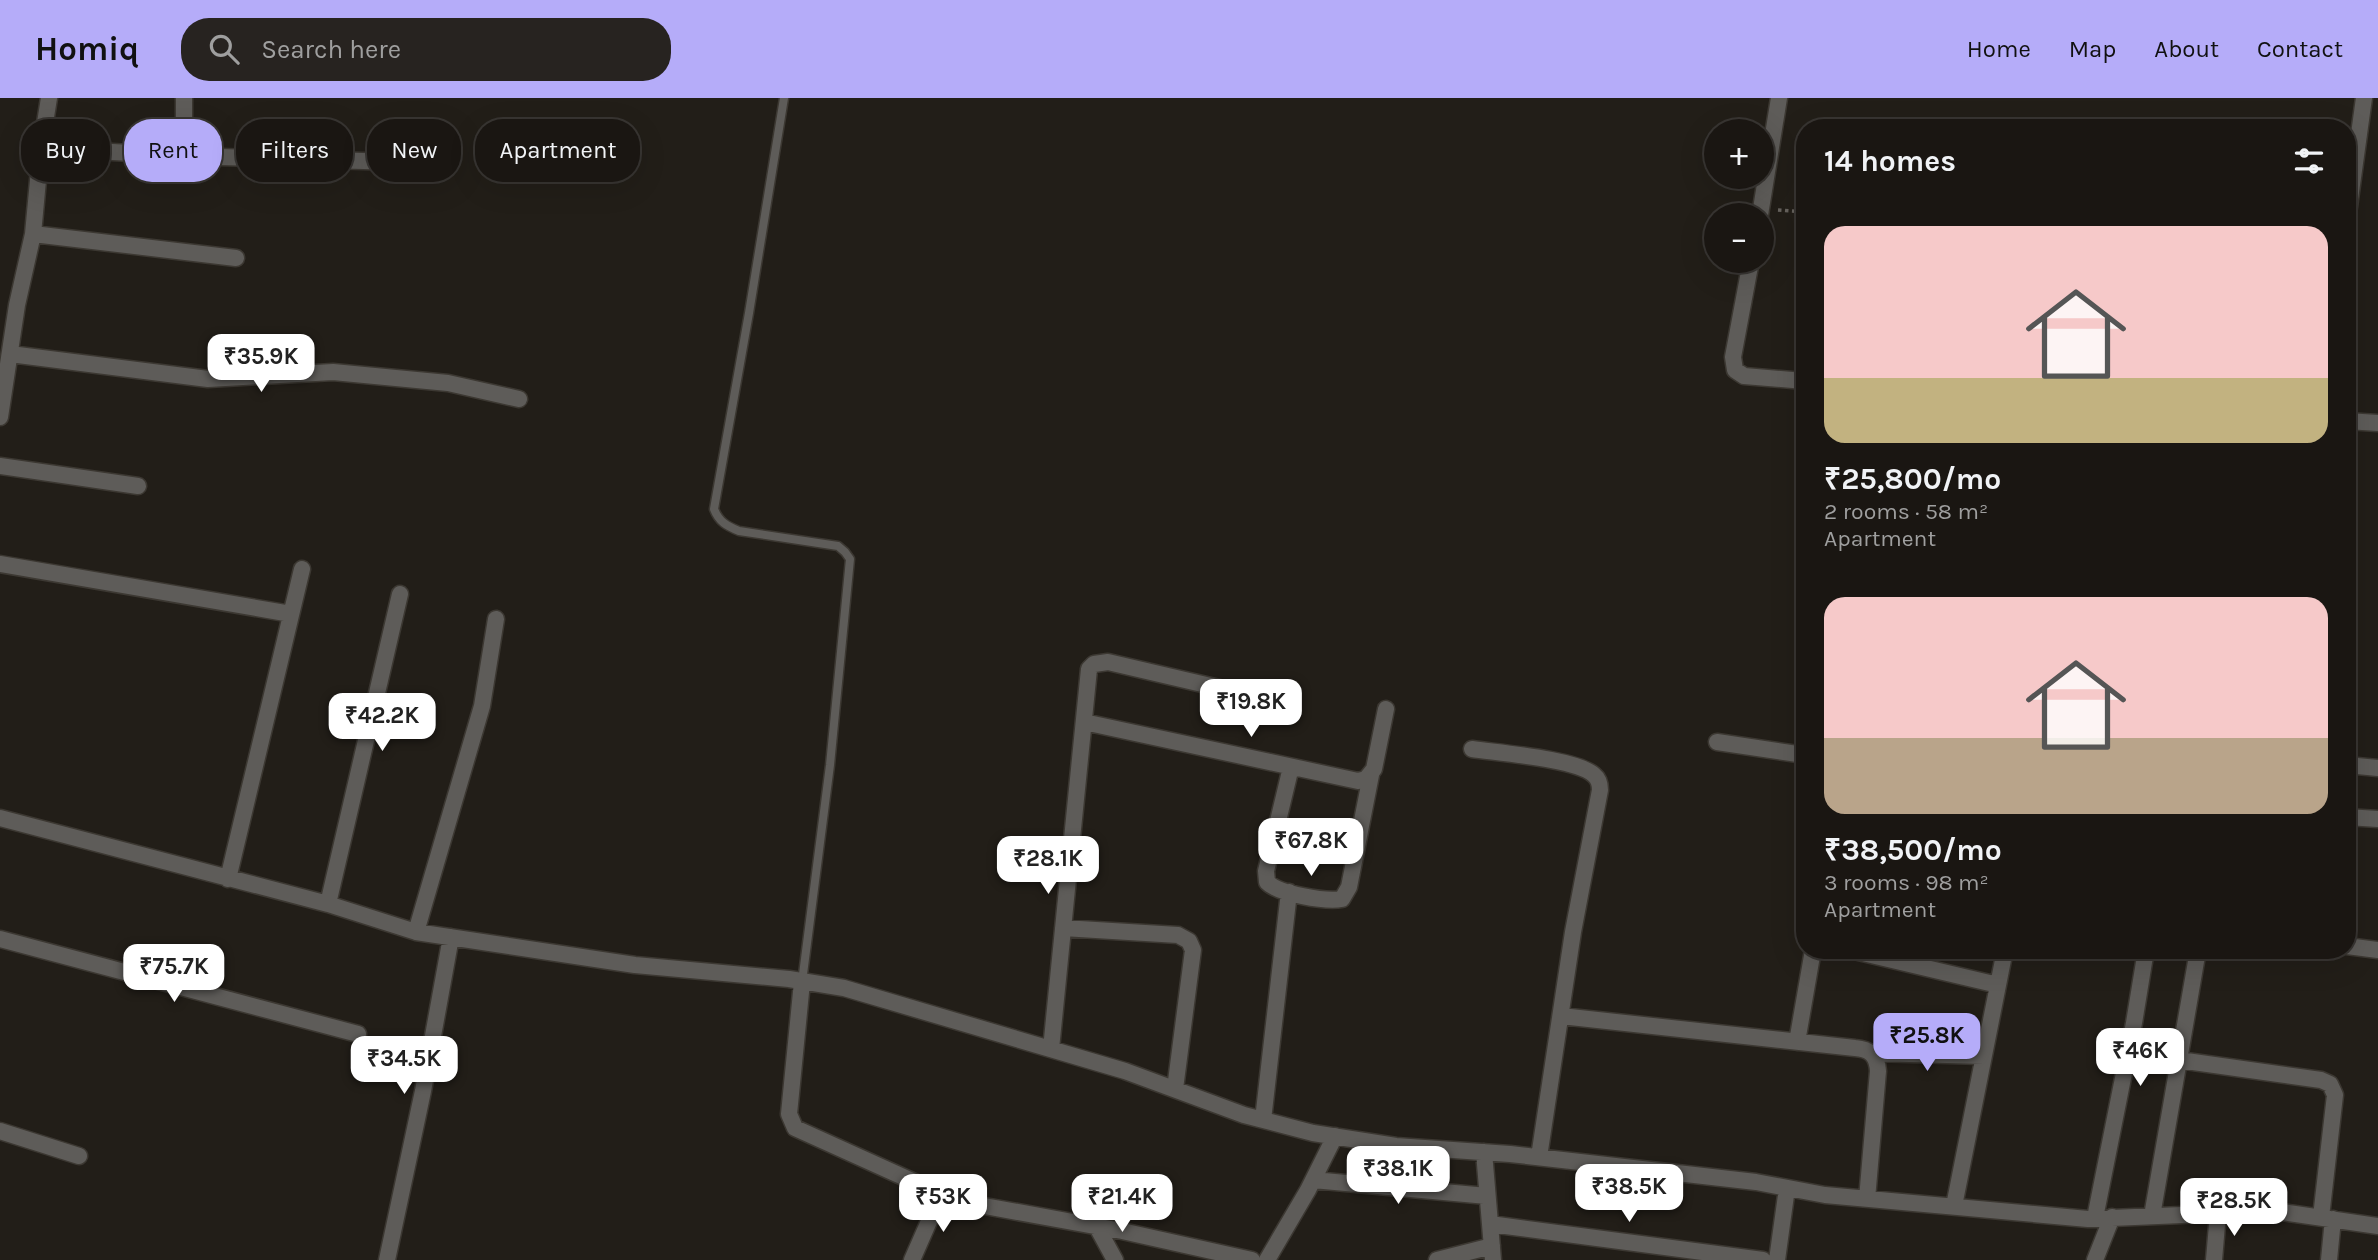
<!DOCTYPE html>
<html lang="en">
<head>
<meta charset="utf-8">
<style>
	:root { --surface:#1a1612; --page:#272320; --text:#f1f3f6; --muted:#9f9f9f; --line:#383532; --accent:#b5acf9 }
	body { margin:0; font-family:Karla,sans-serif; background:var(--page); color:var(--text); height:100vh; display:flex; flex-direction:column; font-size:26px; white-space:nowrap }
	* { box-sizing:border-box; margin:0 }
	p { font-size:23px; color:var(--muted) }
	.icon { flex:none; width:38px; height:38px; fill:none; stroke:currentColor; stroke-width:2; stroke-linecap:round; stroke-linejoin:round }
	.map { position:relative; flex:1; overflow:hidden }
	.details { position:absolute; left:1796px; top:21px; width:560px; height:840px; display:flex; flex-direction:column; background:var(--surface); border-radius:28px; box-shadow:0 7px 28px #0002,0 0 0 2px var(--line) }
	.details>* { flex:none }
	.guide { position:absolute; left:21px; top:21px; width:665px; height:63px; display:flex; gap:14px }
	.controls { position:absolute; left:1704px; top:21px; display:grid; gap:14px }
	.controls a { display:grid; place-items:center; width:70px; height:70px; border-radius:50%; background:var(--surface); box-shadow:0 7px 28px #0002,0 0 0 2px var(--line); font-size:35px }
	.price { position:absolute; translate:-50% -60px; padding:0 16px; border-radius:14px; background:#fff; color:#222; font-size:23px; line-height:46px; filter:drop-shadow(0 2px 4px #0008) }
	.price::after { content:''; position:absolute; left:50%; top:42px; width:21px; height:16px; margin-left:-10px; background:inherit; clip-path:polygon(0 0,100% 0,50% 100%) }
	.price.current { background:var(--accent); color:#111 }
	ul { padding:0; list-style:none }
	li { display:grid; align-content:center; gap:14px; height:371px; padding:0 28px }
	li span { display:grid; place-items:center; height:217px; border-radius:21px; color:#555 }
	li>.icon { margin-inline-start:auto }
	span .icon { width:126px; height:126px; fill:#fffc; stroke-width:1 }
	li b { font-size:30px }
	h2 { display:flex; justify-content:space-between; align-items:center; height:84px; padding:0 28px; font-size:30px }
	.pill { padding:0 24px; border-radius:28px; background:var(--surface); box-shadow:0 7px 28px #0002,0 0 0 2px var(--line); font-size:24px; line-height:63px }
	.pill.current { background:var(--accent); color:#111 }
	header { display:flex; align-items:center; gap:42px; box-sizing:border-box; height:98px; padding:0 35px; background:var(--accent); color:#111 }
	header strong { font-size:33px }
	nav { display:flex; gap:38px; margin-inline-start:auto; font-size:24px }
	.search { width:490px; height:63px; background:var(--page); display:flex; align-items:center; gap:18px; box-sizing:border-box; padding:0 24px; border-radius:28px; color:var(--muted); font-size:26px }
	.map>svg:first-child { display:block }
</style>
</head>
<body>
<header>
<strong>Homiq</strong>
<div class="search"><svg class="icon" aria-label="search" viewBox="0 0 24 24"><circle cx="10" cy="10" r="6"/><path d="M15 15l6 6"/></svg>Search here</div>
<nav><a>Home</a><a>Map</a><a>About</a><a>Contact</a></nav>
</header>
<div class="map">
<svg width="2378" height="1162" viewBox="0 0 2378 1162">
	<rect width="100%" height="100%" fill="#221e18"/>
	<g fill="none" stroke-linecap="round" stroke-linejoin="round">
		<g stroke="#3c3832" stroke-width="11">
			<path id="lane" d="M784 0 749 215 714 411C719 424 727 428 739 433L838 448 845 454 850 461 830 667 802 884"/>
		</g>
		<g stroke="#3c3832" stroke-width="19">
			<path id="street" d="M184 0V58
				M41 50 184 58 436 65
				M1760 117 1779 0
				M2347 123 2364 0
				M33 136 236 160
				M1751 163 1733 259 1735 272 1744 278 1804 283
				M10 256 208 281 333 274 448 285 519 301
				M0 319 17 207 33 136 41 50 49 0
				M2347 323 2378 325
				M0 368 138 388
				M0 466 291 516
				M1084 624 1358 683 1366 681 1374 671 1386 611
				M1717 644 1804 657
				M1472 651C1499 655 1577 661 1594 677 1599 681 1600 686 1600 692L1573 834 1539 1059
				M2347 667 2378 670
				M1291 669 1266 773 1267 784C1278 796 1326 804 1342 801L1349 789 1371 677
				M2347 719 2378 721
				M0 720 328 806 416 834 635 867 789 881 844 890 1125 973 1244 1017 1313 1035 1396 1048 1510 1056 1756 1084 1825 1097 2088 1121 2275 1113 2378 1128
				M228 781 302 471
				M328 806 400 496
				M1063 830 1178 837 1189 843 1193 852 1175 991
				M416 834 482 608 496 521
				M0 841 358 936
				M2347 848 2378 852
				M1850 852 1998 887
				M802 884 789 1016 795 1030 941 1096 979 1107 1122 1133 1252 1162
				M1561 918 1855 950C1870 951 1877 957 1878 973L1867 1101
				M1797 944 1813 852
				M1051 951 1089 571 1094 566 1108 564 1262 600
				M1872 955 1984 958
				M2179 962 2321 982 2330 986 2335 997 2321 1119
				M1263 1022 1289 794
				M0 1033 79 1058
				M1484 1054 1493 1162
				M1313 1082 1487 1098
				M1954 1108 2005 852
				M2152 1118 2198 852
				M2095 1120 2134 925 2146 852
				M1490 1126 1763 1162
				M1097 1129 1115 1162
				M387 1162 423 993 451 839
				M912 1162 941 1096
				M1267 1162 1308 1092 1335 1038
				M1437 1162 1492 1148
				M1777 1162 1787 1090
				M2095 1162 2112 1119
				M2214 1162 2218 1115
				M2329 1162 2333 1121"/>
		</g>
		<path stroke="#67635e" stroke-width="3.5" stroke-dasharray="3.5 3.5" stroke-linecap="butt" d="M1778 112 1804 114"/>
		<use href="#lane" stroke="#5e5c59" stroke-width="8"/>
		<use href="#street" stroke="#5e5c59" stroke-width="16"/>
	</g>
</svg>
<div class="controls">
<a>+</a>
<a>−</a>
</div>
<b class="price" style="left:261px;top:296px">₹35.9K</b>
<b class="price" style="left:1251px;top:641px">₹19.8K</b>
<b class="price" style="left:382px;top:655px">₹42.2K</b>
<b class="price" style="left:1311px;top:780px">₹67.8K</b>
<b class="price" style="left:1048px;top:798px">₹28.1K</b>
<b class="price" style="left:174px;top:906px">₹75.7K</b>
<b class="price current" style="left:1927px;top:975px">₹25.8K</b>
<b class="price" style="left:2140px;top:990px">₹46K</b>
<b class="price" style="left:404px;top:998px">₹34.5K</b>
<b class="price" style="left:1398px;top:1108px">₹38.1K</b>
<b class="price" style="left:1629px;top:1126px">₹38.5K</b>
<b class="price" style="left:943px;top:1136px">₹53K</b>
<b class="price" style="left:1122px;top:1136px">₹21.4K</b>
<b class="price" style="left:2234px;top:1140px">₹28.5K</b>
<div class="guide">
<a class="pill">Buy</a>
<a class="pill current">Rent</a>
<a class="pill">Filters</a>
<a class="pill">New</a>
<a class="pill">Apartment</a>
</div>
<section class="details">
<h2>14 homes<svg class="icon" aria-label="filters" viewBox="0 0 24 24"><path d="M4 7h16M4 17h16"/><circle cx="9" cy="7" r="2"/><circle cx="15" cy="17" r="2"/></svg></h2>
<ul>
<li><span style="background:linear-gradient(#f6c9c9 70%,#c2b280 0)"><svg class="icon" aria-label="home" viewBox="0 0 24 24"><path d="M3 11l9-7 9 7M6 9v11h12V9"/></svg></span><div><b>₹25,800/mo</b><p>2 rooms · 58 m²</p><p>Apartment</p></div></li>
<li><span style="background:linear-gradient(#f6c9c9 65%,#b9a48a 0)"><svg class="icon" aria-label="home" viewBox="0 0 24 24"><path d="M3 11l9-7 9 7M6 9v11h12V9"/></svg></span><div><b>₹38,500/mo</b><p>3 rooms · 98 m²</p><p>Apartment</p></div></li>
</ul>
</section>
</div>
</body>
</html>
